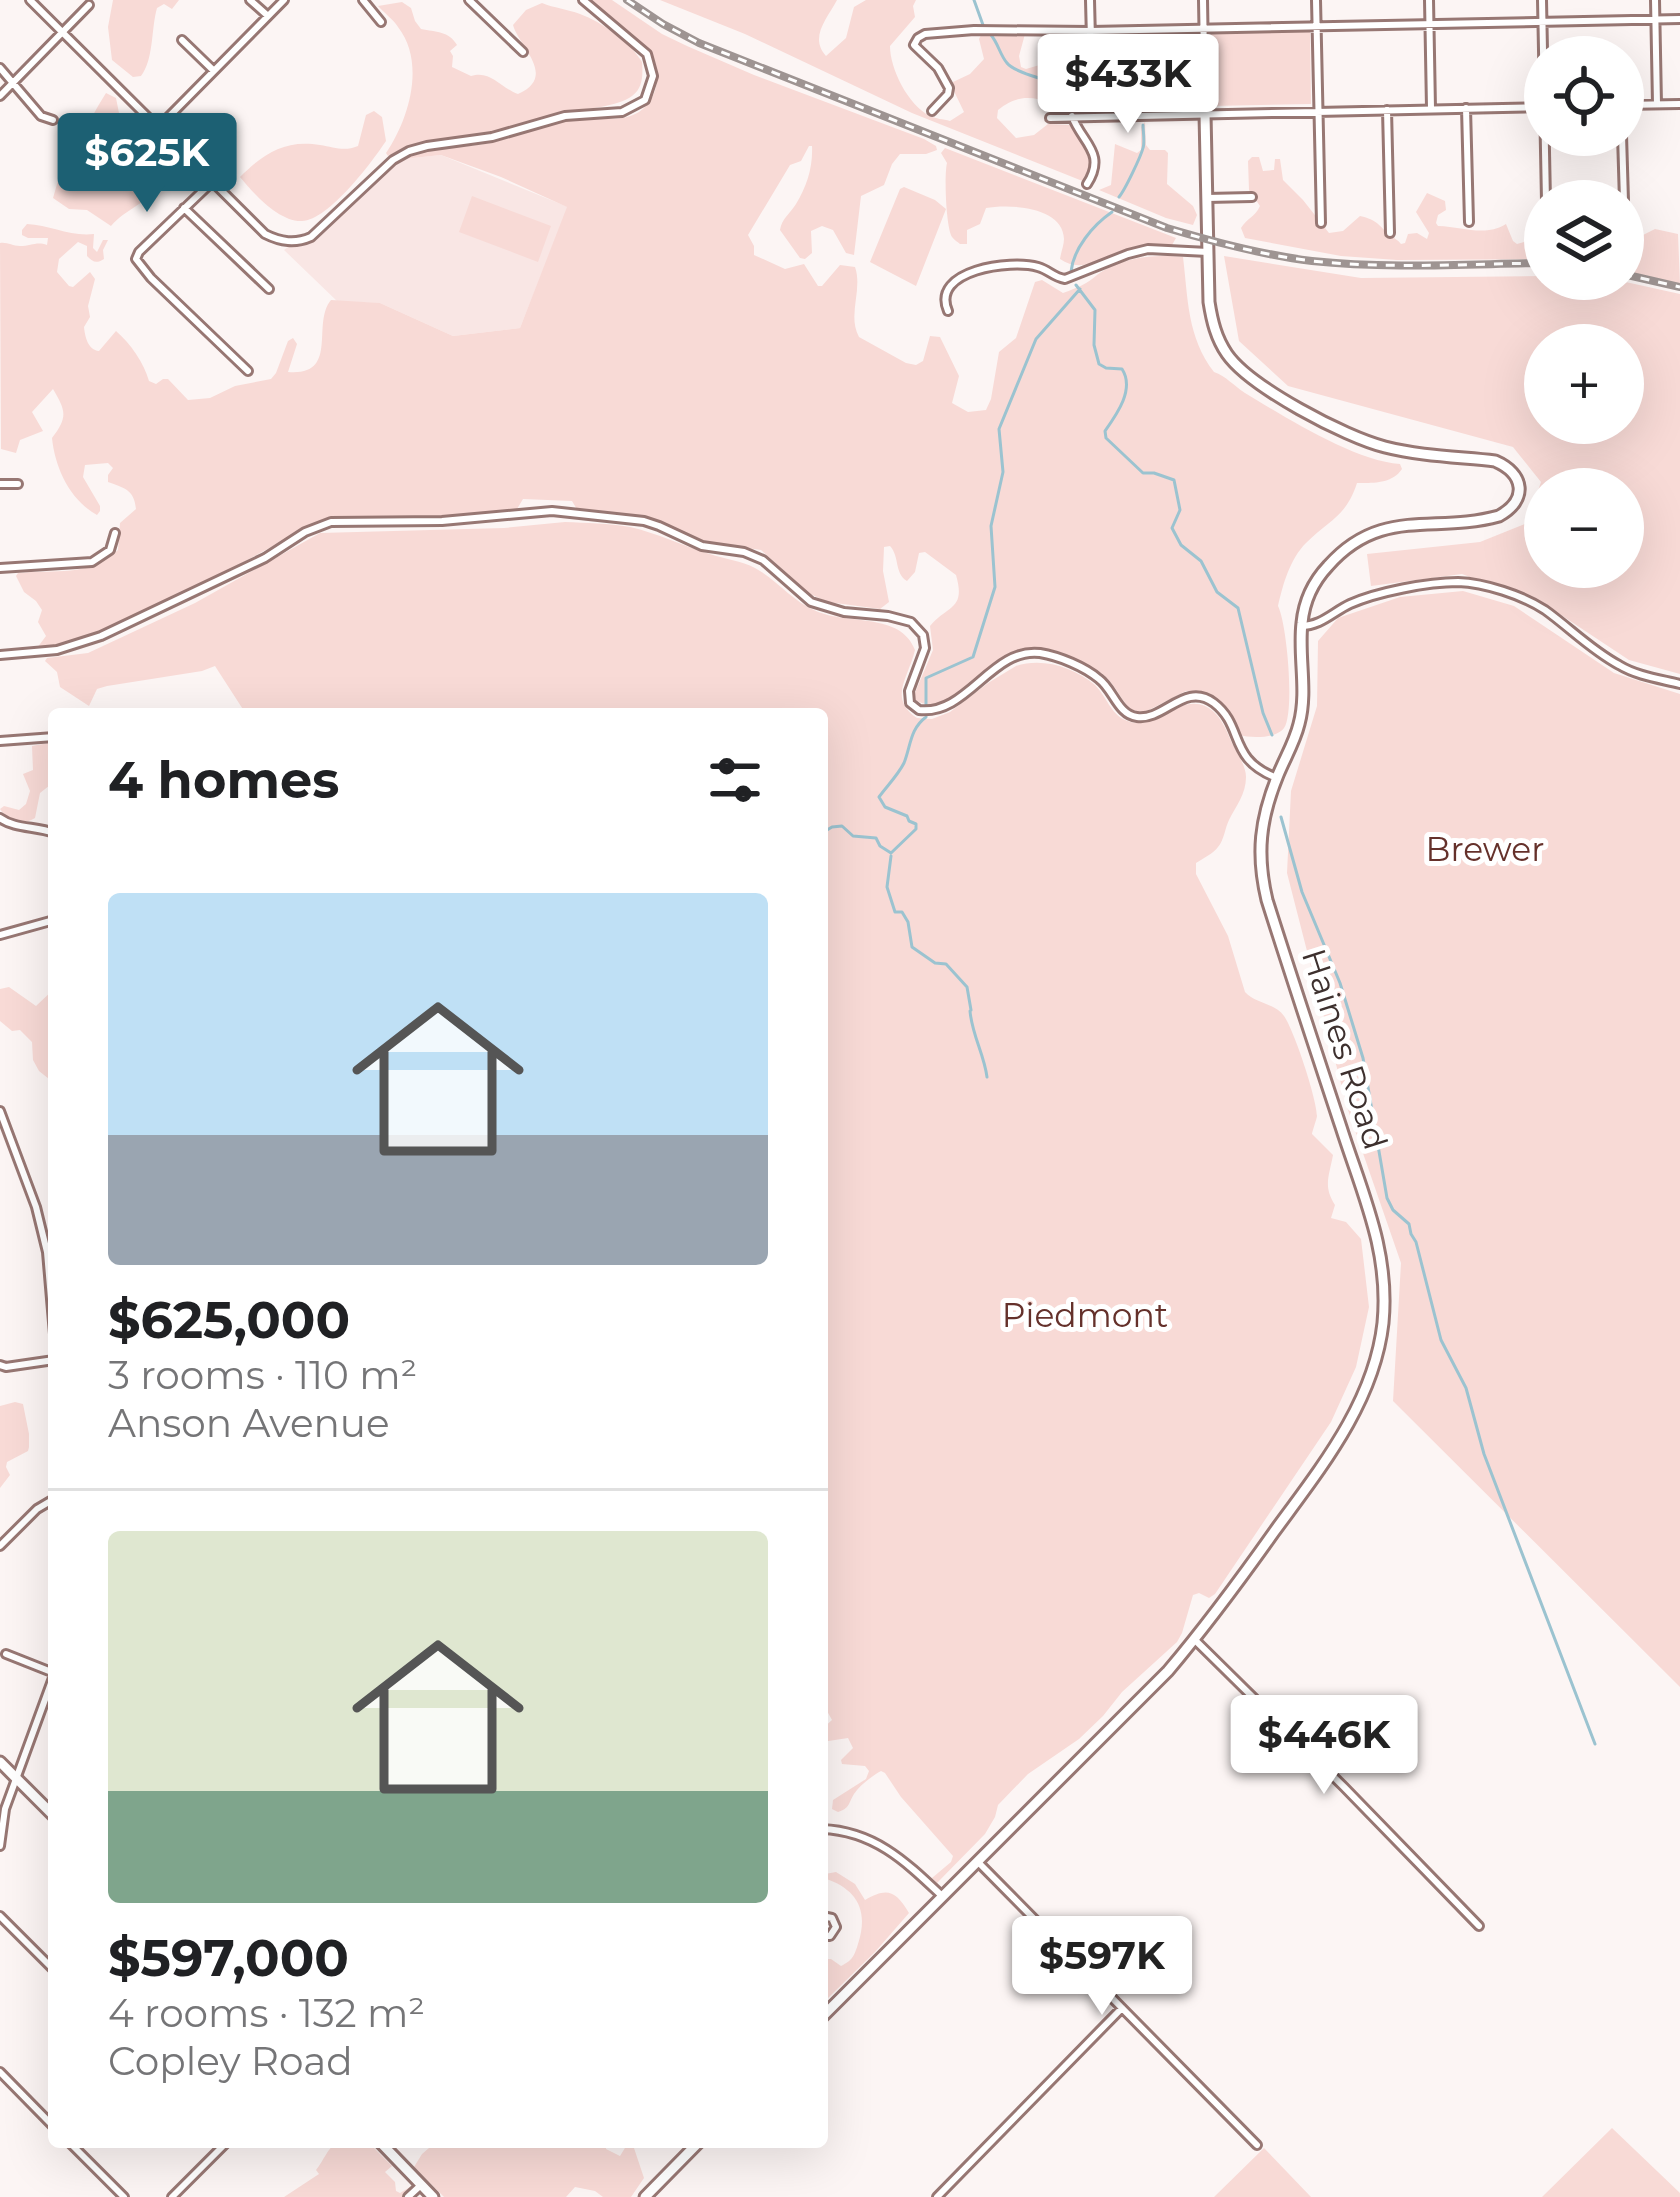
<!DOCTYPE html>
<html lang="en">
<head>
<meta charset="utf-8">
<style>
	:root { --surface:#fff; --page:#f2f2f2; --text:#202124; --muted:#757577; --line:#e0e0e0; --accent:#1c6073 }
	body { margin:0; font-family:Montserrat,sans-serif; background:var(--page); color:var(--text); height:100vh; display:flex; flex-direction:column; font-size:45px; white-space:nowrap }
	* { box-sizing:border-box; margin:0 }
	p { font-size:39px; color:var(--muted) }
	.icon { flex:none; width:66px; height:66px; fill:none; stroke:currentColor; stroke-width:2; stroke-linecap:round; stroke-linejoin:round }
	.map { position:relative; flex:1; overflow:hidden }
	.details { position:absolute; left:48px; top:708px; width:780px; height:1440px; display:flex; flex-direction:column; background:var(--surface); border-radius:12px; box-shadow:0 12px 48px #0002 }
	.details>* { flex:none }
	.controls { position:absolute; left:1524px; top:36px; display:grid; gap:24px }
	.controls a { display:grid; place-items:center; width:120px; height:120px; border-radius:50%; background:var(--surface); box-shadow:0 12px 48px #0002; font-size:60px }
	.price { position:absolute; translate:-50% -102px; padding:0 27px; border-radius:12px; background:#fff; color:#222; font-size:39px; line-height:78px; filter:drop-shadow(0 3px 6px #0008) }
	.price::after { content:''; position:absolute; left:50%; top:72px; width:36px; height:27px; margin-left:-18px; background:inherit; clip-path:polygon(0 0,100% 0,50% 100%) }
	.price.on { background:var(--accent); color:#fff }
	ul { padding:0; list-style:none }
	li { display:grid; align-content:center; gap:24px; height:636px; padding:0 60px }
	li+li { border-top:3px solid var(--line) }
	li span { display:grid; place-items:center; height:372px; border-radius:12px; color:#555 }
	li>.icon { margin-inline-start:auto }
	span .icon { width:216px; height:216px; fill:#fffc; stroke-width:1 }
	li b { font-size:51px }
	h2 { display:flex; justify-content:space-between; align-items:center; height:144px; padding:0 60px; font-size:51px }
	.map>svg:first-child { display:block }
</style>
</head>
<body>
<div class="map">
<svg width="1680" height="2197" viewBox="0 0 1680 2197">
	<rect width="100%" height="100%" fill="#fcf5f4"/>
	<path fill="#f9e6e4" d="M441 155 568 207 520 328 453 336 380 303 338 302 284 250 403 159Z"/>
	<path fill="#f8dad6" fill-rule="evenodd" d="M113 0H179L172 9 164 4 157 8C151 29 154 59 141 76L133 77 112 60 108 27Z
		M588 0H612L662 34 687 46 754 75 924 139 936 146 937 150 926 154H900L892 164 884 185 861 196 854 255 846 253 833 230 822 226 811 231 812 253 805 259 800 258 780 230C782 218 789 215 796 204 807 186 813 167 812 146H809L801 161 790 165 748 235 754 246V255L785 269 804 264 818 286H822L840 265 855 267C863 290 847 315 859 337L906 363 916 365 923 361 930 336 940 337 959 376 952 403 968 412 986 410 991 399 999 352 1016 338 1035 282 1042 280 1063 293C1079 287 1085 285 1097 275 1120 257 1156 254 1183 257 1188 298 1187 337 1214 372 1226 376 1234 386 1245 393 1285 417 1354 461 1400 464L1402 469C1392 484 1373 483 1357 483 1346 517 1330 519 1306 543 1290 559 1283 584 1278 606 1287 624 1295 712 1284 728 1276 739 1250 738 1239 735 1225 709 1218 692 1186 691L1151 709 1143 712 1131 710C1120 699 1115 683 1102 674 1084 662 1052 647 1030 648 991 649 953 722 915 700L914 695 933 650 930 626C948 605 966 610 956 575L925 552 919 553 915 572 907 581C894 573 900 557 890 546L884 547 883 571 889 602 880 609 828 602 810 594 761 550 705 542 659 521 644 517 578 511 572 501 523 499 517 509 418 518 350 516 320 521 219 575 96 633 67 643 37 648 46 636 38 622 42 610 36 601 24 592 16 576 18 573C56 569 87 578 118 550L120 523 136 509C134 489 124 488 108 482V475L113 468 108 463 85 465 83 477 100 506V511L97 515C70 500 55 468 52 438 68 417 66 411 53 389L32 412 43 431 20 440 16 453 1 449 0 243C8 242 12 246 20 246 31 246 37 241 47 245L48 238H28L22 235V230L27 224C50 225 71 237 94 234L93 248 97 252 103 240H108L103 250 104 259C96 264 93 262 87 256V246L78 242 59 259 57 272 69 286 73 287 90 272 95 279 88 306 90 317 84 327C85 337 88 350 99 351L116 331C131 344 144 363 149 381L156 384 163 379H168L188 400 210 398 235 386 271 379 276 373 288 341 293 338 297 344 288 372C340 376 311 324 331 300L380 303 453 336 520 328 567 207 501 177 441 155 403 159C431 145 464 149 494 142 521 135 547 121 575 118 595 116 620 124 639 112 658 99 662 74 651 54 643 41 602 13 588 0Z
		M660 0H837C827 19 809 37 826 56L846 38 854 7 866 0H916L913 6 915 17 890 46C890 69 908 105 930 116 936 119 943 119 950 121L964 112 952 87 953 82 970 74 984 59 979 39 981 35 1025 34 1019 56 1021 67 1026 69 1043 64 1055 74 1080 53 1084 39 1087 38 1091 81 1102 91 1124 100 1127 108C1111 108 1092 111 1076 109 1045 105 1028 86 998 110L997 118 1016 138 1034 135 1048 124 1071 125C1089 147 1098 154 1085 182L912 113 745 34Z
		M402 2 411 8 415 21 421 29C436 32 449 31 457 45L450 51 453 56 452 67 471 76C491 70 499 87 518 94 558 76 519 47 513 25L526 10 542 3C554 8 567 9 580 14 602 22 630 42 642 62 643 75 643 88 632 96 617 107 588 108 569 112 545 117 522 128 497 132 460 140 423 137 388 156L386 153C409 119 426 63 398 27 393 19 384 13 378 6Z
		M1310 31 1311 104 1213 106 1211 33Z
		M106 93 116 98 122 128 113 146 117 176 148 174 159 183C148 204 125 209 111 226L87 210 69 209 53 198 62 167 68 165 86 172C96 169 104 163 103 152L94 148H85C86 125 94 112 106 93Z
		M374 111 382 117 386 141C372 162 329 220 302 221 279 222 253 193 240 177 263 154 285 139 320 145 334 147 344 152 358 146L366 115Z
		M1145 122 1146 145 1150 150H1165L1168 153 1167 184 1193 206 1197 215 1193 225 1166 218 1099 190 1111 185 1115 144 1137 153 1141 150V127Z
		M945 148 1176 238 1172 245C1159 244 1146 244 1133 247 1108 253 1084 276 1060 259 1061 252 1064 245 1064 239 1063 206 1009 204 986 208L980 224 967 230V244H960C958 242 954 240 952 237 946 227 944 175 947 163L941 153Z
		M1259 157 1263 171 1274 170 1275 159H1280L1283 180 1303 200 1329 233 1343 231 1360 216C1378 220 1378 225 1390 235 1394 238 1398 240 1401 244L1405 243 1408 234 1417 233 1427 239 1429 233 1416 212 1427 193 1445 201 1446 210 1438 215 1436 223 1438 226C1464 227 1485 237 1506 224L1513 241 1517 244 1524 242 1528 235 1535 242 1545 232V259L1397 260 1341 256 1245 238 1241 228C1247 218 1255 217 1260 206L1249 190 1248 161 1252 157Z
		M904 187 935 200 946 209 916 286 870 262 900 189Z
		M472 196 551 226 538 262 459 232Z
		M1632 223 1643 235 1655 229 1678 234 1680 284 1623 271V236L1630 233Z
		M1224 256 1361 278 1545 276V279H1612L1680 294V674L1629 660 1549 607 1462 574 1371 586 1367 554 1480 542 1527 523 1541 482 1513 447 1288 386 1239 341ZM1545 345H1623V423H1545ZM1545 489H1623V567H1545Z
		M565 522C586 523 609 523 630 527 657 533 683 546 710 554 724 559 742 561 755 568 777 580 792 601 816 611 847 625 901 612 915 650 908 679 888 698 917 718L932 719 950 712 988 683 1016 666C1042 657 1074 667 1095 685 1106 696 1111 714 1125 720 1154 734 1177 694 1205 706 1220 713 1226 729 1232 743 1237 753 1246 766 1246 777 1246 794 1236 806 1229 820 1225 828 1224 840 1218 847 1214 853 1202 859 1196 863V874L1228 936 1245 992C1256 1004 1275 1003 1284 1016 1294 1030 1317 1099 1317 1116 1317 1118 1312 1132 1312 1134L1333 1155C1329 1177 1323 1186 1335 1205L1331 1218 1346 1222 1361 1239 1369 1307 1356 1367 1331 1422 1215 1594 1209 1598 1199 1593 1193 1595 1182 1633 1177 1642 1122 1692 1103 1716 1079 1739 1028 1774 998 1805 995 1817 985 1834 937 1883 932 1878 951 1862 953 1856 901 1797 885 1773 881 1771C872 1776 860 1785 854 1794 848 1804 850 1808 838 1812L832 1809 833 1800 866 1779 869 1771 865 1766 842 1764 841 1760 853 1748 848 1738 822 1742V1729L832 1720 822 1702V714H246L215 666 202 671 107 686 97 689 89 706 60 687 57 672 45 661 47 658 88 653 195 603 320 533 504 528Z
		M1463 591 1514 606 1614 673 1680 694V1687L1393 1401 1401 1263 1347 1107 1287 873 1291 791 1317 706 1318 641 1338 618 1400 597Z
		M54 742V782L40 793 35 818C22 826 8 821 0 809L4 806 19 810 26 804 30 791 23 774 33 770 32 746Z
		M9 987 36 1006 54 989V1096L49 1079 39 1071 33 1060 32 1042 20 1030 12 1031 0 1021V989Z
		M15 1402 23 1404 29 1434V1447L28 1451 7 1462 6 1467 10 1475 0 1488V1406Z
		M836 1872 855 1884 865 1900C886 1888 895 1889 909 1913L875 1952 824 2002 822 1999 828 1986 822 1970 826 1967 825 1959H831L841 1966C853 1960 854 1956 858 1944 869 1910 857 1889 824 1878L825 1874Z
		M1612 2128 1680 2193V2197H1542Z
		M337 2142H368L392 2166 385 2172 395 2182 396 2191 400 2193 410 2187 411 2189 404 2197H284L319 2174 316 2170C324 2160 327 2149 337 2142Z
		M436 2142H606V2149L620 2156 628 2143 632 2142 644 2178 631 2197H603L595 2191 575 2187 566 2197H444L414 2167 422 2154Z
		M1264 2148 1311 2197H1214Z"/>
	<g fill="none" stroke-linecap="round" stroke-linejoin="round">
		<path stroke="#9bc3d0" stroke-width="3" d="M974 0 983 25
			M991 35C998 43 1000 55 1007 63 1014 72 1047 81 1057 82L1065 74 1075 73 1098 98 1121 109
			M1119 197C1125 190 1141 156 1143 148 1145 143 1143 130 1143 125
			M1071 272C1073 249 1093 225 1112 212
			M1076 285 1095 310 1094 345 1099 364 1106 368 1122 369C1135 389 1117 414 1105 431L1106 438 1143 473H1154L1174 480 1180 510 1172 528 1181 545 1201 561 1217 592 1238 608 1263 713 1272 735
			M1281 817 1302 892 1340 983 1363 1058 1387 1198 1393 1210 1409 1224 1411 1234 1416 1242 1441 1340 1466 1388 1484 1454 1595 1744
			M822 833 832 827 842 826 853 836 876 838 880 846 891 853 916 829V824L909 821 907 816 885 807 879 797C887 786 898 775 904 763 911 745 910 729 926 717V678L973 657 995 587 991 526 1003 472 999 429 1036 339 1080 289
			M891 856 887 887 895 912H902L908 922 912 947 935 963 946 964 967 987 971 1010
			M970 1011C972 1035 984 1054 987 1077"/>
		<g stroke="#977773" stroke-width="12">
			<path id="minor" d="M30 0 265 234C281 242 295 244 311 237L393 160 409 151 427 146 492 137 565 116 622 112 645 100 653 76 647 54 583 0
				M250 0 268 16
				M363 0 381 22
				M469 0 523 52
				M1090 0 1092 79
				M1203 0 1205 114
				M1316 0 1321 223
				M1429 0 1431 108
				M1542 0 1546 201
				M1655 0 1657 104
				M182 40 214 71
				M0 68 41 116 53 120
				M0 96 89 5
				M1623 105 1680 104
				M1466 108 1469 222
				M1387 110 1390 233
				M932 111 948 94 949 88 938 68 914 45 918 38 925 34 974 30 1091 31 1680 19
				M1072 116C1082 143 1107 153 1087 184
				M1050 118 1545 107
				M1622 135 1625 234
				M129 157 284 0
				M212 182 139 252 136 259 151 278 248 371
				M1207 198 1252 197
				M184 208 269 289
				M948 311C930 270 1011 259 1038 267 1049 270 1053 277 1065 279L1128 254 1148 249 1208 252
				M0 484H18
				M0 568 92 562 110 550 115 533
				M1301 626C1321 626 1333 612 1350 604 1377 592 1428 582 1458 582 1485 583 1522 595 1545 610 1570 628 1591 650 1619 665 1637 676 1660 679 1680 684
				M0 655 57 650 101 636 265 558 305 532 331 522 442 521 552 511 644 521 659 526 702 546 744 552 763 560 811 602 844 612 888 616 911 622 923 635 925 648 909 691 910 703 919 710C967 716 992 647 1040 653 1059 656 1085 667 1099 679 1113 689 1118 715 1137 717 1164 721 1185 681 1214 703 1245 727 1227 759 1277 778
				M0 741 54 737
				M0 818C15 829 36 826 54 833
				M0 935 54 920
				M0 1111 36 1207 47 1252 54 1334
				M0 1365 6 1367 54 1360
				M0 1546 37 1509 54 1499
				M1195 1640 1344 1787 1479 1926
				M6 1654 54 1673
				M822 1829C874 1831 905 1861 941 1895
				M0 1846 5 1809 54 1675
				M978 1862 1257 2145
				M0 1916 54 1970
				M822 1916 832 1918 836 1927 830 1936H822
				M0 2072 54 2127
				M69 2142 124 2197
				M172 2197 227 2142
				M408 2197 421 2185
				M937 2197 1122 2008"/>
		</g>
		<g stroke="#977773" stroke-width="15">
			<path id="major" d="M0 1762 54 1816
				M822 2017 1168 1671C1206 1626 1240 1580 1274 1532 1320 1469 1374 1403 1383 1323 1390 1251 1362 1193 1341 1127 1316 1051 1291 976 1267 900 1256 854 1260 819 1278 775 1285 758 1295 741 1299 724 1308 691 1298 656 1302 623 1304 602 1313 582 1328 566 1381 506 1434 534 1499 516 1528 500 1525 474 1495 461 1459 457 1420 456 1385 447 1345 437 1250 387 1227 354 1216 338 1212 321 1209 302L1205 114
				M380 2142 433 2197
				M645 2197 699 2142"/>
		</g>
		<use href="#minor" stroke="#fff" stroke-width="6"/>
		<use href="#major" stroke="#fff" stroke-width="9"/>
		<g stroke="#9e9492" stroke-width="8">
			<path id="rail" d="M627 0 663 24 699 43 1167 228C1214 242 1262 255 1312 261 1389 269 1468 264 1545 263
				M1623 274 1680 287"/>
		</g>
		<use href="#rail" stroke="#fff" stroke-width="3" stroke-dasharray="9" stroke-linecap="butt"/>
	</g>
	<g text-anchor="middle" stroke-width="10" stroke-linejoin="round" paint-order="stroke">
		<g font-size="33" fill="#65312b" stroke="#fff">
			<text x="1485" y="861">Brewer</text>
			<text x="1085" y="1327">Piedmont</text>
		</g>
		<g font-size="33" fill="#3d302e" stroke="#fff">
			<text transform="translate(1345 1049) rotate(72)" y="12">Haines Road</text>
		</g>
	</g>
</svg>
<div class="controls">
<a><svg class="icon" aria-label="locate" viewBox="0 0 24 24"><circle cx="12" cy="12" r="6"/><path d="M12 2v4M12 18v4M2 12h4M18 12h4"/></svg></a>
<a><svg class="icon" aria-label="layers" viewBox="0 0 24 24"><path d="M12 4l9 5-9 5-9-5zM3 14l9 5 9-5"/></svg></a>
<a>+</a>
<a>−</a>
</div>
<b class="price" style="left:1128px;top:136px">$433K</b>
<b class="price on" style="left:147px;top:215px">$625K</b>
<b class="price" style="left:1324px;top:1797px">$446K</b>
<b class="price" style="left:1102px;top:2018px">$597K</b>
<section class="details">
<h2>4 homes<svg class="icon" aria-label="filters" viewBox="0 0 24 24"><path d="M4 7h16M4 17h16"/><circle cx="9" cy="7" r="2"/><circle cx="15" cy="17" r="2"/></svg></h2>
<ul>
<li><span style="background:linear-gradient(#bfe0f5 65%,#9aa5b1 0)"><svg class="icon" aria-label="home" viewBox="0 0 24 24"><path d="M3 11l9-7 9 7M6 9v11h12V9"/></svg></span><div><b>$625,000</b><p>3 rooms · 110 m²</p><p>Anson Avenue</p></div></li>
<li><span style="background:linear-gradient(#dfe7d0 70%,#7fa58c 0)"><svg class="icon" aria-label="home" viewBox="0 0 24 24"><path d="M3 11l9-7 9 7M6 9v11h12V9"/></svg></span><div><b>$597,000</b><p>4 rooms · 132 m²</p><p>Copley Road</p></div></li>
</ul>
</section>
</div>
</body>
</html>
